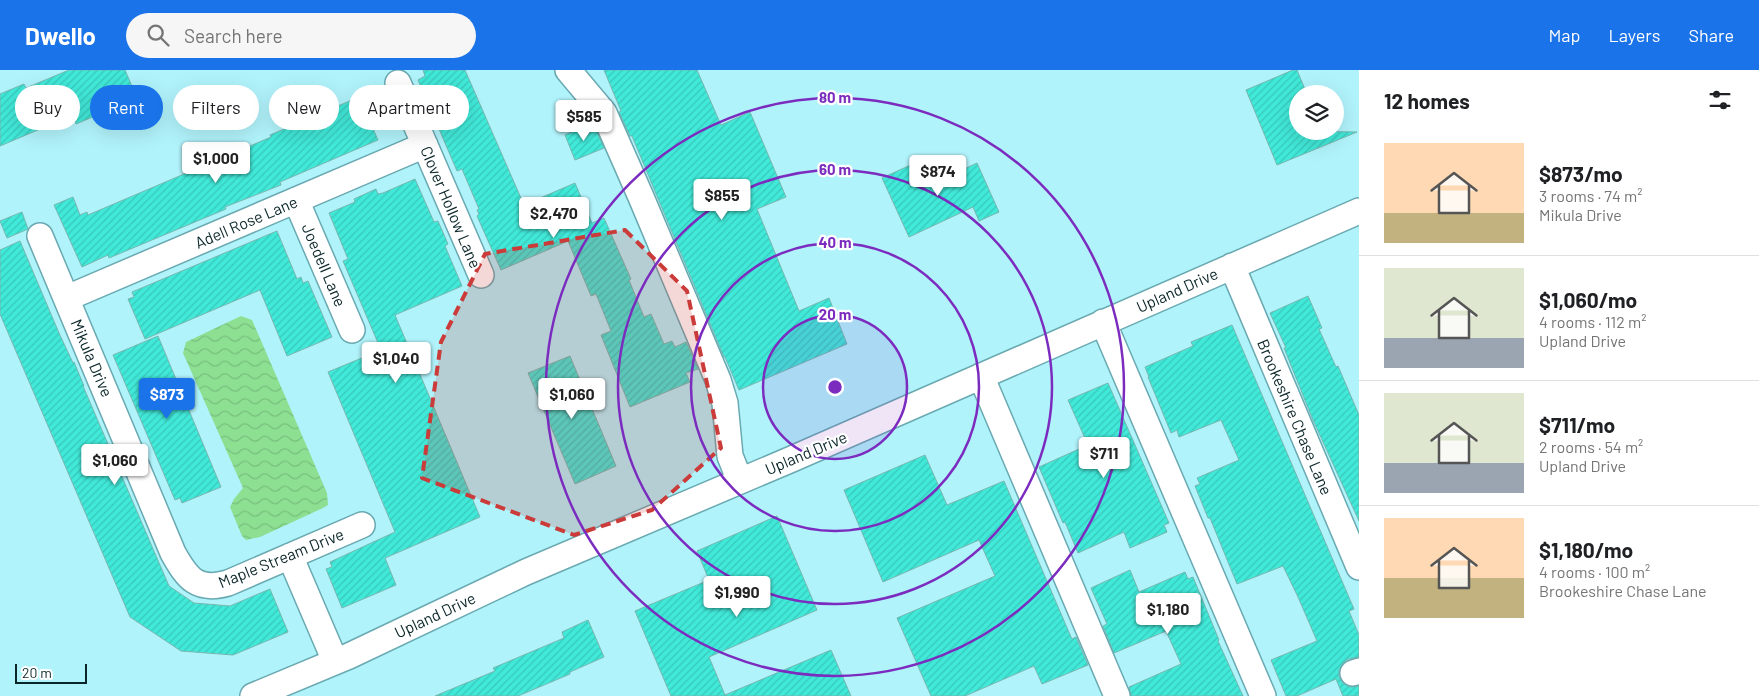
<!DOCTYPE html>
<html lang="en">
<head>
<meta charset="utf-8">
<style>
	:root { --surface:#fff; --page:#f6f6f6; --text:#202124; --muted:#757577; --line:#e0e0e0; --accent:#1a73e8 }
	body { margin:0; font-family:Barlow,sans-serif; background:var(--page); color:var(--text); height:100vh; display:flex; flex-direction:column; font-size:19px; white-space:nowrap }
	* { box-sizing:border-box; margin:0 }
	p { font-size:16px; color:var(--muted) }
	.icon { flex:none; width:28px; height:28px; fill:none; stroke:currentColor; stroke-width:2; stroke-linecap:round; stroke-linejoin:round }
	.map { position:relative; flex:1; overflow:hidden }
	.side { display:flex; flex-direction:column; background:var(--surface); width:400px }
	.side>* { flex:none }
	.hud { position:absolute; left:15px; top:15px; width:475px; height:45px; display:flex; gap:10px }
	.buttons { position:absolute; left:1289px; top:15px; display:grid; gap:10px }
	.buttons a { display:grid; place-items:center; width:55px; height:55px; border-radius:50%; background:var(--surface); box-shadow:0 5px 20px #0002; font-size:25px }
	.scale { position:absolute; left:15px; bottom:12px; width:72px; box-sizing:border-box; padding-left:5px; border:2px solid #0b2629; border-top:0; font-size:14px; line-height:18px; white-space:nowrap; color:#0b2629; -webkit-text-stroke:4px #fff; paint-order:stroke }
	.price { position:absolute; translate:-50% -42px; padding:0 11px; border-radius:5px; background:#fff; color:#222; font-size:16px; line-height:32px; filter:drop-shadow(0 1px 2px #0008) }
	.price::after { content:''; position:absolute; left:50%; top:30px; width:15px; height:11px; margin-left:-8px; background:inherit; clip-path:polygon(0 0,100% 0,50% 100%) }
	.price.current { background:var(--accent); color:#fff }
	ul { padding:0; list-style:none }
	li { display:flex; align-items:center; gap:15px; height:125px; padding:0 25px }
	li+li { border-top:1px solid var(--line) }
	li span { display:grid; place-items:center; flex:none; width:140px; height:100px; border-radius:0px; color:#555 }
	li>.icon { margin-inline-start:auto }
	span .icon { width:60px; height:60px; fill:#fffc; stroke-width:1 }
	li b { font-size:21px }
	h2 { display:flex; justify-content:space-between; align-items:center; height:60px; padding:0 25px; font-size:21px }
	.pill { padding:0 18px; border-radius:22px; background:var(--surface); box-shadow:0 5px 20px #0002; font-size:18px; line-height:45px }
	.pill.current { background:var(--accent); color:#fff }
	header { display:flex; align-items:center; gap:30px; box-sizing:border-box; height:70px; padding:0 25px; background:var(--accent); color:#fff }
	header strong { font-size:24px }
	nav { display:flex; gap:28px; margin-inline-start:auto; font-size:18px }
	.search { width:350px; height:45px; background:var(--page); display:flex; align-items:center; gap:12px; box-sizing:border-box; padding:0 18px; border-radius:28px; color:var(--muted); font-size:19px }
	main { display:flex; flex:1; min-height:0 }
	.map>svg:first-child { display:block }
</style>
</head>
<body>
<header>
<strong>Dwello</strong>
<div class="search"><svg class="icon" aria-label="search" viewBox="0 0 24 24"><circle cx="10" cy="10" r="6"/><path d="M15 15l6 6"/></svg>Search here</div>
<nav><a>Map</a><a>Layers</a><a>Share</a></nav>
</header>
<main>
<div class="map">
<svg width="1359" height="626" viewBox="0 0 1359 626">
	<defs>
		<pattern id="water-waves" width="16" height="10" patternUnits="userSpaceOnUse" patternTransform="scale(1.25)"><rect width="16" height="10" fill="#8de092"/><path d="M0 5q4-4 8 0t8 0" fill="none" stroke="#78c07e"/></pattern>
		<pattern id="building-hatch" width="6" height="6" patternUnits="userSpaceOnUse" patternTransform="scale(1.25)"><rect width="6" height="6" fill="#41e9d9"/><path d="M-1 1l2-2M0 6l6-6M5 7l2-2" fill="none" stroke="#38c8ba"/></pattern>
	</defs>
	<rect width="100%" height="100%" fill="#b1f3fb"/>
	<path fill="url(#water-waves)" d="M241 246 252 250 327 423 328 435 323 438 260 467 246 470 242 466 230 437 234 429 243 418 183 283 186 272Z"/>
	<path fill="url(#building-hatch)" stroke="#77b7af" d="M69 0H125L137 28 76 54 73 45 0 76V24L24 14 26 18Z
		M423 0H465L524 135 575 113 592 153 604 148 631 209 629 210 644 247 651 244 664 274 672 271 675 277 686 272 698 299 686 303 690 312 630 337 601 265 611 261 596 224 591 226 568 171 501 200 477 146 479 144 477 140 479 139 462 99 457 101 418 10 425 6Z
		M604 0H697L721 55 750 42 786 127 757 139 799 241 829 228 847 274 739 320 725 287H724L632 66H630L619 42 621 41Z
		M1293 0H1297L1307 24H1298V61L1357 62 1277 95 1246 20Z
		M359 27 378 70 280 112 281 115 225 137 226 139 109 188 108 185 82 197 54 135 73 127 80 145 87 142 88 145 271 67 270 65Z
		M593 53 604 78 575 90 565 65Z
		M915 93 926 117 977 93 999 142 979 151 973 137 909 167 882 108Z
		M415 109 434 152 438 151 448 174 445 176 462 216 395 245 480 447 385 488 396 515 342 538 326 499 332 497 330 492 395 462 328 302 381 280 343 191 348 189 329 143 355 132 354 129 376 119 378 124 383 123Z
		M22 142 28 159 7 168 0 151Z
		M277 161 297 209 301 207 303 213 308 211 332 267 287 286 260 220 145 269 128 229 134 227 132 222Z
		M20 171 59 263 73 293 74 292 84 316H83L169 516 194 533 230 536 270 519 288 562 233 585 181 581 130 547 0 244V180Z
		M1308 226 1322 258 1319 259 1336 297 1338 296 1359 345V451L1313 350 1284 278H1286L1270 243Z
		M1232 255 1354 539 1349 541 1359 565V587L1348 589 1343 593 1339 600V607L1343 613 1350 617 1359 616V626H1343L1336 609 1297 626H1286L1271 590 1317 571 1298 527 1283 496 1237 514 1210 448H1208L1195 416 1200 414 1197 408 1239 390 1221 350 1179 367 1177 360 1171 363 1148 307H1149L1145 297 1193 276 1191 272Z
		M158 266 221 417 182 433 180 428 175 430 113 285Z
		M570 286 616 396 575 414 528 303Z
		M1108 313 1169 453 1164 455 1167 462 1130 478 1124 462 1078 483 1065 452 1063 453 1039 397 1088 375 1068 330Z
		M925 385 947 435 1004 411 1071 567 1072 569 1076 567 1088 595 1042 614 1034 596 965 626H931L897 548 995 506 979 470 883 512 844 420Z
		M777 446 817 540 709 587 725 625 831 580 851 626H671L635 541 709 510 697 481Z
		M1130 500 1139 522 1185 502 1188 509 1193 507 1219 570 1218 571 1243 626H1131L1129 617 1181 594 1166 561 1114 583 1103 556 1107 554 1091 518Z
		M588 550 604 587 570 602V604L518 626H435L495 601 493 598 564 568 562 562Z"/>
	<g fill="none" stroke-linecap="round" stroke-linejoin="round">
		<g stroke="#69a9b1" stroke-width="28">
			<path id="minor" d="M568 0 604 43 641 127 718 310 725 333 730 386 740 411
				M398 13 481 205
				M296 130 352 260
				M40 166 173 483C187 508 197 522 228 513L362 455
				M1232 196 1359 497
				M67 228 425 75
				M1103 252 1263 626
				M981 306 1117 626
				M290 486 335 591
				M1353 603 1359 601
				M253 626 349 586 526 502 792 389 1359 141"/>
		</g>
		<use href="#minor" stroke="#fff" stroke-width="25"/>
	</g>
	<path fill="#ca3b39" fill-opacity="0.2" stroke="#ca3b39" stroke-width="4" stroke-dasharray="10 6" stroke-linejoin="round" d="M625 160 687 221 721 378 652 440 574 465 422 408 441 272 485 184Z"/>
	<circle cx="835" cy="317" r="72" fill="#7b2cbf" fill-opacity=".12"/>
	<g fill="none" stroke="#7b2cbf" stroke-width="2.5">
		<circle cx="835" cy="317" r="72"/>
		<circle cx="835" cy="317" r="144"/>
		<circle cx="835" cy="317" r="217"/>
		<circle cx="835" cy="317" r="289"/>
	</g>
	<g text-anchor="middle" stroke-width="4.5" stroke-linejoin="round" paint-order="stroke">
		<g font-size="16" fill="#0b2629" stroke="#fff">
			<text transform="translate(451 137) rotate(67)" y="6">Clover Hollow Lane</text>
			<text transform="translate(246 152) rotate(-23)" y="6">Adell Rose Lane</text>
			<text transform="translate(324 195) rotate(67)" y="6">Joedell Lane</text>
			<text transform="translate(1177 220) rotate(-24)" y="6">Upland Drive</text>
			<text transform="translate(92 288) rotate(67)" y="6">Mikula Drive</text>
			<text transform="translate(1295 347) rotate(67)" y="6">Brookeshire Chase Lane</text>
			<text transform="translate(806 383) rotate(-23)" y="6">Upland Drive</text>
			<text transform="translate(281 488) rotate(-22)" y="6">Maple Stream Drive</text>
			<text transform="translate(435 545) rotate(-25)" y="6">Upland Drive</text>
		</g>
	</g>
	<circle cx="835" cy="317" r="8" fill="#7b2cbf" stroke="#fff" stroke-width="2.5"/>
	<g font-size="15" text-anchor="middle" font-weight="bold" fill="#7b2cbf" stroke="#fff" stroke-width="4.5" stroke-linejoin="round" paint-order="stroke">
		<text x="835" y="33">80 m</text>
		<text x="835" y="105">60 m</text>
		<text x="835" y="178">40 m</text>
		<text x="835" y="250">20 m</text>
	</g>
</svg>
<div class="buttons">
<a><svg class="icon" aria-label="layers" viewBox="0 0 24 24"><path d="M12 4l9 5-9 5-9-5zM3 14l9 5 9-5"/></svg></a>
</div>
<div class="scale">20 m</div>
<b class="price" style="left:584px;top:72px">$585</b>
<b class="price" style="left:216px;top:114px">$1,000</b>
<b class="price" style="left:938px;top:127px">$874</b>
<b class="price" style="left:722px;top:151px">$855</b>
<b class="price" style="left:554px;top:169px">$2,470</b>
<b class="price" style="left:396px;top:314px">$1,040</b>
<b class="price current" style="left:167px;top:350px">$873</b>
<b class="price" style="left:572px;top:350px">$1,060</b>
<b class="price" style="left:1104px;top:409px">$711</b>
<b class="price" style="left:115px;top:416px">$1,060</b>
<b class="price" style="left:737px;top:548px">$1,990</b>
<b class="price" style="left:1168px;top:565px">$1,180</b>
<div class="hud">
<a class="pill">Buy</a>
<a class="pill current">Rent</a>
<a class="pill">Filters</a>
<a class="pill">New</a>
<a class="pill">Apartment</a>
</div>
</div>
<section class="side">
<h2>12 homes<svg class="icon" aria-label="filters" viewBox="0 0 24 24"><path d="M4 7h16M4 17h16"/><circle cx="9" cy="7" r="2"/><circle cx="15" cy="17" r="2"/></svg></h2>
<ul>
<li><span style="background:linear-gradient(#ffd9b3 70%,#c2b280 0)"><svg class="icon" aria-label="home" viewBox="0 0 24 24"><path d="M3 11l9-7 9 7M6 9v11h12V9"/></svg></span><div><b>$873/mo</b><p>3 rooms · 74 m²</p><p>Mikula Drive</p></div></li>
<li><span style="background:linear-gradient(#dfe7d0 70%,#9aa5b1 0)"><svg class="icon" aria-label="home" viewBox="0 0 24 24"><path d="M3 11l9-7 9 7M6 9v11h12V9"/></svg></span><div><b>$1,060/mo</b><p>4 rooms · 112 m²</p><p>Upland Drive</p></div></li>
<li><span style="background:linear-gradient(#dfe7d0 70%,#9aa5b1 0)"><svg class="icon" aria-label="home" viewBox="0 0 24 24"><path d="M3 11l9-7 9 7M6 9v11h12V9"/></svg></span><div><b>$711/mo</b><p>2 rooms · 54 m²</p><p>Upland Drive</p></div></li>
<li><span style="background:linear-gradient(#ffd9b3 60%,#c2b280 0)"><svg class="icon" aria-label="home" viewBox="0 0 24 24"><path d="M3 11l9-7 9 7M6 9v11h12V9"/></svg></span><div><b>$1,180/mo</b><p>4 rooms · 100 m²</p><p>Brookeshire Chase Lane</p></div></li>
</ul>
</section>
</main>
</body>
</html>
